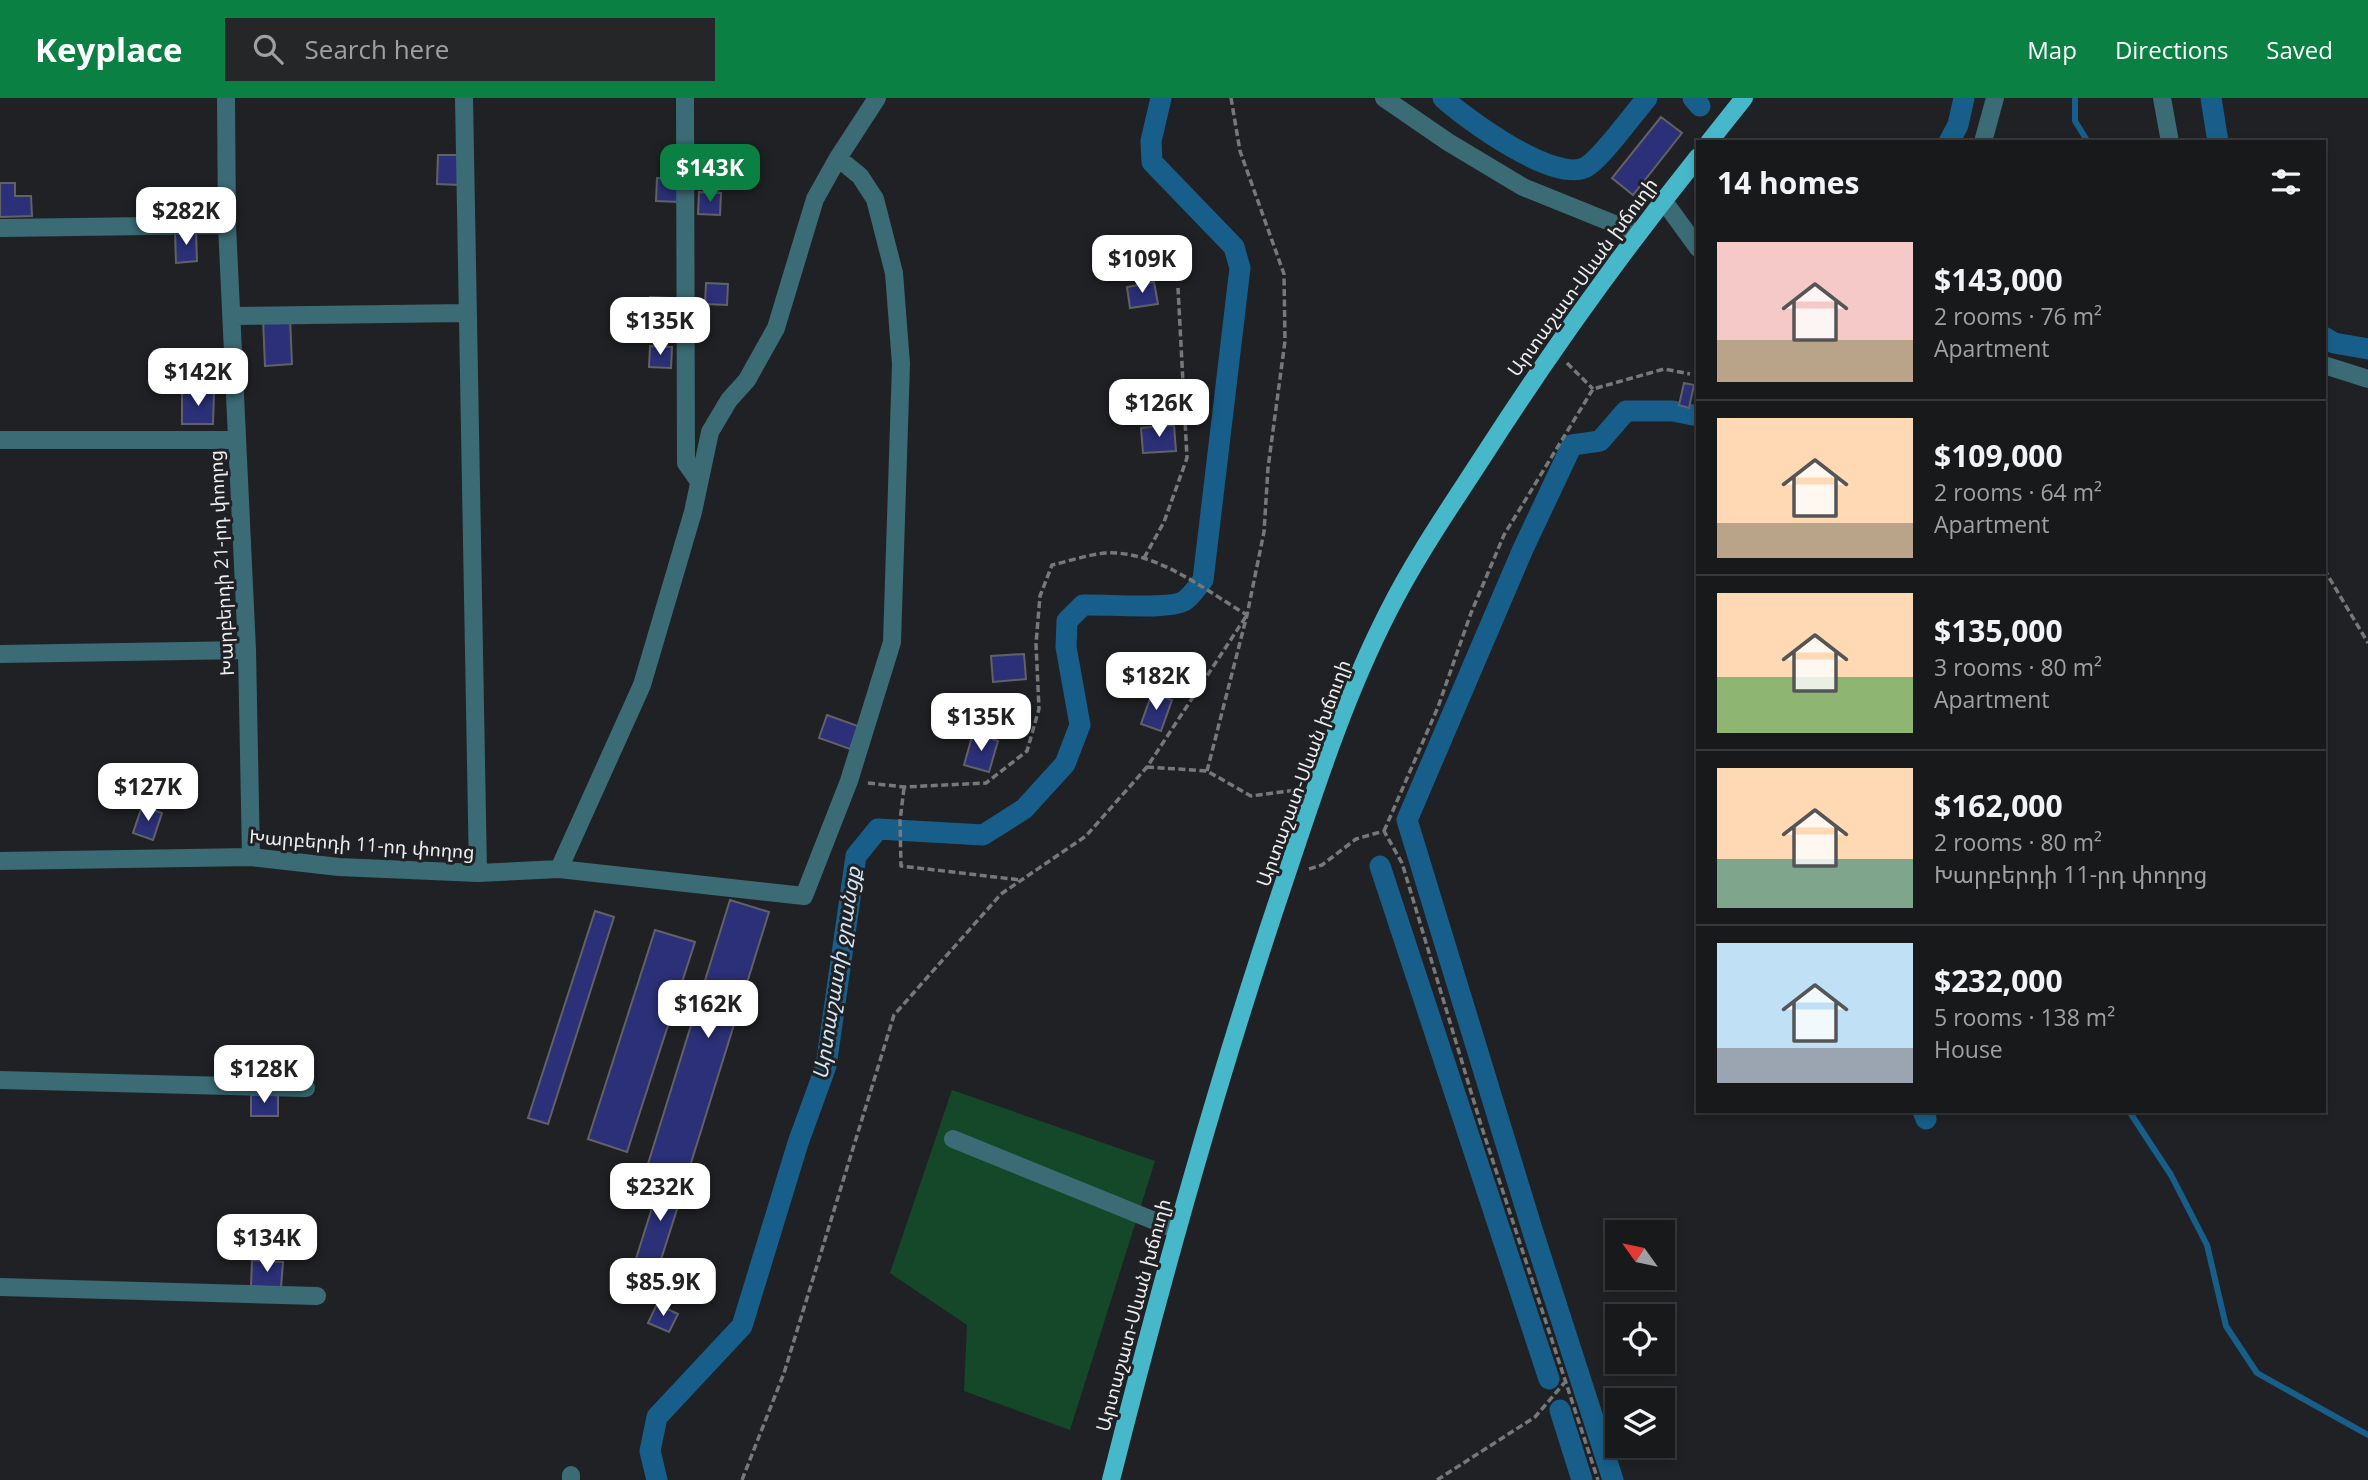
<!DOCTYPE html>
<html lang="en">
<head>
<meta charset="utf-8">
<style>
	:root { --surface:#18191b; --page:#252628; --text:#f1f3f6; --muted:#9fa0a3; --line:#36383a; --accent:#0b8043 }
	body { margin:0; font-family:"Open Sans","Noto Sans Armenian",sans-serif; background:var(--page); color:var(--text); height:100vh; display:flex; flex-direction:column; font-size:26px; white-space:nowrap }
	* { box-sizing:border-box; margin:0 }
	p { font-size:23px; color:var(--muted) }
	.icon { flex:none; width:38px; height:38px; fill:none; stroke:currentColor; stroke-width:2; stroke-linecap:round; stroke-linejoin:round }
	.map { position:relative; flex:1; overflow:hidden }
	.side { position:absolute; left:1696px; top:42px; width:630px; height:973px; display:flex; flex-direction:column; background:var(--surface); border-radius:0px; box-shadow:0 4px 10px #0003,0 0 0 2px var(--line) }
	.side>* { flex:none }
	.needle { width:46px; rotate:303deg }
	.fabs { position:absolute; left:1605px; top:1122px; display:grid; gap:14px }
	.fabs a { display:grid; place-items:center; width:70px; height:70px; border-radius:0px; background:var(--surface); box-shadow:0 4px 10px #0003,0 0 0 2px var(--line); font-size:35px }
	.price { position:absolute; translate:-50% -60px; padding:0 16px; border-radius:14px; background:#fff; color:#222; font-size:23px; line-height:46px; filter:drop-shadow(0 2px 4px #0008) }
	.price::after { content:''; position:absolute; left:50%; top:42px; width:21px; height:16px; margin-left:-10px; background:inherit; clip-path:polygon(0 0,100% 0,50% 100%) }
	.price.current { background:var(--accent); color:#fff }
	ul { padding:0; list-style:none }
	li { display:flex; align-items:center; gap:21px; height:175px; padding:0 21px }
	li+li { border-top:2px solid var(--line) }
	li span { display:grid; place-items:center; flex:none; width:196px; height:140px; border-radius:0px; color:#555 }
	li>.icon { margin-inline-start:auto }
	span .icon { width:84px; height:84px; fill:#fffc; stroke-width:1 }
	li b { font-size:30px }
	h2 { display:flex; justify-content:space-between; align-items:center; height:84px; padding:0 21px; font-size:30px }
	header { display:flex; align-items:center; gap:42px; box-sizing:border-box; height:98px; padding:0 35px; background:var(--accent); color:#fff }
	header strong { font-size:33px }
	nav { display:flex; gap:38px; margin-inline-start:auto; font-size:24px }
	.search { width:490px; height:63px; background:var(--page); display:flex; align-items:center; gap:18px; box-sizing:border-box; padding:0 24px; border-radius:0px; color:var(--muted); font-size:26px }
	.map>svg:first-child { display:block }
</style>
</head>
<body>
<header>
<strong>Keyplace</strong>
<div class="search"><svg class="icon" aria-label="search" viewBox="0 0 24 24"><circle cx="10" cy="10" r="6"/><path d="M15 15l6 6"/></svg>Search here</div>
<nav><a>Map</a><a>Directions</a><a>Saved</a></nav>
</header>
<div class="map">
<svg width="2368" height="1382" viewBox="0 0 2368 1382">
	<rect width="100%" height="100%" fill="#202124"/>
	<path fill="#154829" d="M952 992 1155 1063 1070 1332 964 1293 967 1227 890 1175Z"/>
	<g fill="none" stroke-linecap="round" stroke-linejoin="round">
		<path stroke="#175f8a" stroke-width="6" d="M2075 0V23L2088 44
			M2129 1013 2171 1077 2207 1147 2226 1228 2257 1275 2368 1337"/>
		<path stroke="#175f8a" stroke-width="21" d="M1443 0C1466 21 1555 86 1586 69 1601 61 1634 15 1647 0
			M1693 0 1700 8
			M2211 0 2218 44
			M1949 44 1958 27 1964 0
			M2324 239 2334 245 2368 251
			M1380 768 1549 1281
			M1923 1013 1926 1021
			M1560 1312 1582 1382
			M657 1382 650 1353 657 1319 742 1228 798 1045 826 968 856 758 878 731 983 737 1024 711 1065 666 1080 627 1066 549 1067 523 1083 507C1104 506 1170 512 1184 503 1192 498 1197 489 1203 482L1240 170 1234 149 1152 64 1151 43 1161 0
			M1613 1382 1532 1131 1407 722 1523 451 1572 347 1600 343 1626 313H1673L1698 318"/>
	</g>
	<path fill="#2b3078" stroke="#616265" stroke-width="2" d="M1661 19 1682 35 1633 97 1612 80Z
		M438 57H461L460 87 437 86Z
		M657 80 681 81 680 104 656 103Z
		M0 85H15V98H31L32 118 0 119Z
		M699 94 721 95 720 117 698 116Z
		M196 133 197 163 176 165 175 134Z
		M1154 184 1158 206 1130 210 1127 189Z
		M706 185 728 186 727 207 705 206Z
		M650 199 670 200 669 221 649 220Z
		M290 220 292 266 265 268 263 221Z
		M650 248 672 249 671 270 649 269Z
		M1684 285 1694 287 1689 310 1679 307Z
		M182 295H214L213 326H182Z
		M1174 327 1176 353 1143 355 1141 330Z
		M1024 556 1026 581 993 584 991 558Z
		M1152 595 1172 602 1161 633 1141 626Z
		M827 617 858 628 850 651 819 640Z
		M973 635 998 643 989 674 964 667Z
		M142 708 162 715 153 742 133 735Z
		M730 802 769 814 686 1081 647 1069Z
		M595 813 614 819 548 1026 528 1020Z
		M655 832 695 844 627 1054 588 1041Z
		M251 997H278V1018H251Z
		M663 1075 686 1083 657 1174 634 1167Z
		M252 1162 283 1164 281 1190 251 1188Z
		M657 1206 678 1216 669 1234 648 1225Z"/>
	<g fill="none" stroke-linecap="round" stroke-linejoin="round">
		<path stroke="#77787a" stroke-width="3.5" stroke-dasharray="7 3.5" stroke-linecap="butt" d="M1567 265 1593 291
			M1144 460 1164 424 1187 360 1178 190
			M2324 471 2368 545
			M1147 669 1207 673 1251 698 1296 692
			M1207 673 1247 517 1264 434 1268 370 1285 243 1284 176 1240 53 1231 0
			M868 685 904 689 986 685 1027 653 1039 611 1036 546 1040 498 1052 467C1069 463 1087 457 1105 455 1156 452 1205 492 1247 517
			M904 690 900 723 901 768 1021 782
			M1384 733 1438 609 1471 515 1504 437 1593 291 1664 271 1690 276
			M1309 771 1322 767 1356 741 1384 733 1402 765 1481 1027 1598 1382
			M742 1382 784 1275 894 917 1001 796 1086 738 1147 669 1247 517
			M1437 1382 1535 1319 1566 1283"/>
		<path stroke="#3b6c75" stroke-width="18" d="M226 0 227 127 247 552 251 759
			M464 0 478 775
			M685 0 686 365 698 382
			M1384 0 1448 44 1523 89 1637 135
			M2162 0 2170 44
			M1983 44 1995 0
			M1663 102 1698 150
			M0 130 227 127
			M232 218 466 215
			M2324 267 2368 281
			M0 342H236
			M0 556 247 552
			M0 763 251 759 339 769 478 775 559 771 804 798 849 683 892 544 901 266 894 175 875 101 860 78 838 60
			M559 771 642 587 693 414 710 334 729 302 747 282 776 230 815 101 838 60 877 0
			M0 982 306 990
			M953 1041 1177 1132
			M0 1189 317 1198
			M571 1382V1377"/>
		<path stroke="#47b8ca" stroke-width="18" d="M1709 44 1744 0
			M1111 1382C1161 1184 1215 989 1280 796 1312 701 1342 604 1388 514 1415 460 1451 408 1484 357 1550 254 1621 155 1698 59"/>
	</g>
	<g text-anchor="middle" stroke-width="6" stroke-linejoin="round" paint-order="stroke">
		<g font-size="19" fill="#ededef" stroke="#202124">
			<text transform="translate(1582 179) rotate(-54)" y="7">Արտաշատ-Սևան խճուղի</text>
			<text transform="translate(221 465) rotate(-93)" y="7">Խարբերդի 21-րդ փողոց</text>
			<text transform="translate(1303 675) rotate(-70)" y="7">Արտաշատ-Սևան խճուղի</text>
			<text transform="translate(362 746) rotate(4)" y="7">Խարբերդի 11-րդ փողոց</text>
			<text transform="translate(1133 1217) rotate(-75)" y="7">Արտաշատ-Սևան խճուղի</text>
		</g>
		<g font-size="21" font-style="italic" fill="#d1e5f5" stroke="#202124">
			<text transform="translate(837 875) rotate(-81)" y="7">Արտաշատի ջրանցք</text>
		</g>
	</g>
</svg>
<div class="fabs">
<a><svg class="needle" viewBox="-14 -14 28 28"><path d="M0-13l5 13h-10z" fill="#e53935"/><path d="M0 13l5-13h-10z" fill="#9fa0a3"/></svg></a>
<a><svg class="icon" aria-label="locate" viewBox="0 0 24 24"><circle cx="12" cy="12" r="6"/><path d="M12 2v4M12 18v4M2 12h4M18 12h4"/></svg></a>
<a><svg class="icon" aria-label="layers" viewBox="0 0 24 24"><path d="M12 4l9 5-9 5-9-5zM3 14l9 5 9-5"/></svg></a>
</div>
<b class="price current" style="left:710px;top:106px">$143K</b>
<b class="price" style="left:186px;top:149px">$282K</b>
<b class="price" style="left:1142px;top:197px">$109K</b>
<b class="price" style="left:660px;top:259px">$135K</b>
<b class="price" style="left:198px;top:310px">$142K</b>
<b class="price" style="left:1159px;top:341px">$126K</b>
<b class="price" style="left:1156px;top:614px">$182K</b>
<b class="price" style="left:981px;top:655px">$135K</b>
<b class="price" style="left:148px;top:725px">$127K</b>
<b class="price" style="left:708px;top:942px">$162K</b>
<b class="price" style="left:264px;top:1007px">$128K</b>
<b class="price" style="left:660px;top:1125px">$232K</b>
<b class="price" style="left:267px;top:1176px">$134K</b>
<b class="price" style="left:663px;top:1220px">$85.9K</b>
<section class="side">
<h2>14 homes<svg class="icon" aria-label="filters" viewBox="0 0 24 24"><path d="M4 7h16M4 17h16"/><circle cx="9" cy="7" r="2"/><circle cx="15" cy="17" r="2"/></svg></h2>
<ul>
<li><span style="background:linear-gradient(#f6c9c9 70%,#b9a48a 0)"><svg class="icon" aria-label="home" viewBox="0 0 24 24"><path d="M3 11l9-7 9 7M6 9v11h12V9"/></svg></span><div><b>$143,000</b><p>2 rooms · 76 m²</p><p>Apartment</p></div></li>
<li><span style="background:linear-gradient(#ffd9b3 75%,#b9a48a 0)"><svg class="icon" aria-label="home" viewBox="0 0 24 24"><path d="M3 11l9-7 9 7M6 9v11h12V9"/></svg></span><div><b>$109,000</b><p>2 rooms · 64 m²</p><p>Apartment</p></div></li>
<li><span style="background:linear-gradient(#ffd9b3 60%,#8fb573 0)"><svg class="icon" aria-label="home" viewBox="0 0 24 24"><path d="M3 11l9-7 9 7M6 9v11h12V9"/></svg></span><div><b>$135,000</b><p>3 rooms · 80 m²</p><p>Apartment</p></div></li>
<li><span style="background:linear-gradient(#ffd9b3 65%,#7fa58c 0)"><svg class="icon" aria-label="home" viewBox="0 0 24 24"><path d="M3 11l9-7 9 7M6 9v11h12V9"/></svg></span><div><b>$162,000</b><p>2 rooms · 80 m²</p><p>Խարբերդի 11-րդ փողոց</p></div></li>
<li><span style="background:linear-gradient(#bfe0f5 75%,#9aa5b1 0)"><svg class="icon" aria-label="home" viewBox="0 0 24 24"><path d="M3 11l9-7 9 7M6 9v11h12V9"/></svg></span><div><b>$232,000</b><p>5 rooms · 138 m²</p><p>House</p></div></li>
</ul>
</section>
</div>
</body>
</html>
